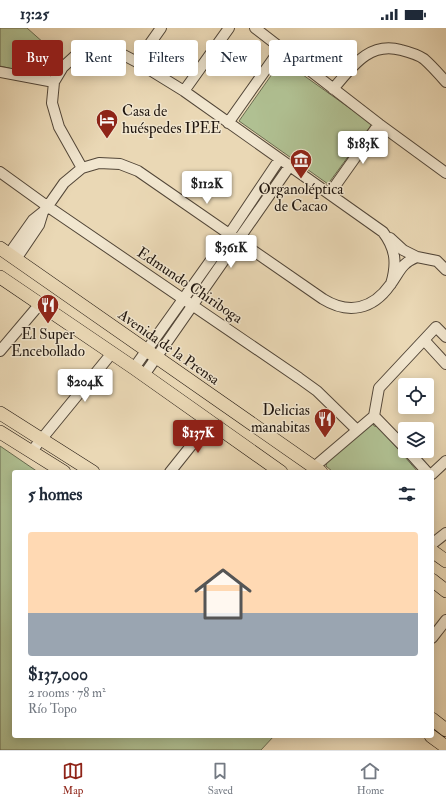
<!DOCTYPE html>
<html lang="en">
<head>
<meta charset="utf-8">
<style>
	:root { --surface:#fff; --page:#f2f2f3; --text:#1f2937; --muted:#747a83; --line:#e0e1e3; --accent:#8f2418 }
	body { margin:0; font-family:"IM FELL Double Pica",serif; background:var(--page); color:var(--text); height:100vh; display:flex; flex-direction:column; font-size:15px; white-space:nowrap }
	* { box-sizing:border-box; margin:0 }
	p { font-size:13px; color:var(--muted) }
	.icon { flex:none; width:22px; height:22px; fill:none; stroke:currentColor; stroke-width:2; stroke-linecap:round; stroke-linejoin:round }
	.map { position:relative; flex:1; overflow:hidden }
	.sheet { position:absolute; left:12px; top:442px; width:422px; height:268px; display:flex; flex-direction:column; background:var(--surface); border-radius:4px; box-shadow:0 2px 10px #0003 }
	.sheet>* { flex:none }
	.guide { position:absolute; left:12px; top:12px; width:422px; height:36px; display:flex; gap:8px }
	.tools { position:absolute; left:398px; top:350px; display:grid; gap:8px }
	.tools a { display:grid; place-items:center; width:36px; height:36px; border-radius:4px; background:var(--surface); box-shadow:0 2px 10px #0003; font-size:20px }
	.price { position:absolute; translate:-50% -34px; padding:0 9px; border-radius:4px; background:#fff; color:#222; font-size:13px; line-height:26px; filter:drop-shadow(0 1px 2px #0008) }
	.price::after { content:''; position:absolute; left:50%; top:24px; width:12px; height:9px; margin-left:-6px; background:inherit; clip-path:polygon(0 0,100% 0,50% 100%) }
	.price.active { background:var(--accent); color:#fff }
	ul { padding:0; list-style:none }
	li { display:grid; align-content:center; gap:8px; height:212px; padding:0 16px }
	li+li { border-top:1px solid var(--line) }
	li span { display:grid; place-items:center; height:124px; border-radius:4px; color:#555 }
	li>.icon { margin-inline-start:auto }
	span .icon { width:72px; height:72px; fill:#fffc; stroke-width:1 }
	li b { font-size:17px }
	h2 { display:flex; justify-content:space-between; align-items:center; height:48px; padding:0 16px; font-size:17px }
	.tag { padding:0 14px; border-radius:4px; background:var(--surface); box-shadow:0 2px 10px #0003; font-size:14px; line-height:36px }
	.tag.active { background:var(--accent); color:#fff }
	.status { display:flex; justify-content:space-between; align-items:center; height:28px; padding:0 20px; background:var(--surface); direction:ltr }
	.status svg { height:11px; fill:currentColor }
	.tabs { display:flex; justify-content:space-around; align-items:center; height:56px; border-top:1px solid var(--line); background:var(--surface); font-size:11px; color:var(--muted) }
	.tabs a { display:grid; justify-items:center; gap:2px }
	.tabs .active { color:var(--accent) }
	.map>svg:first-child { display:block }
</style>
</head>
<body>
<div class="status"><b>13:25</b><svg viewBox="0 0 49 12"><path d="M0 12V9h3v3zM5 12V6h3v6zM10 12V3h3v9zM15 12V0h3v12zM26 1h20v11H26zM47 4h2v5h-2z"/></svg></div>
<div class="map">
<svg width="446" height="722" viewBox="0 0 446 722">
	<rect width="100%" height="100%" fill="#ead8b5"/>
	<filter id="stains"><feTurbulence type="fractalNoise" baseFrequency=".005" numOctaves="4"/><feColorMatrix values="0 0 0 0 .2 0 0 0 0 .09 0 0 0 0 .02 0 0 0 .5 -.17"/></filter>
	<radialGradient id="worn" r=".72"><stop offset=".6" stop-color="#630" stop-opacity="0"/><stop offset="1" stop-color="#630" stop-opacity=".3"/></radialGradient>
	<path fill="#b0c092" stroke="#686b50" d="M0 0H27L54 24 42 48 0 38Z
		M282 32 372 96 328 156 239 93Z
		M372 393 374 398 379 399 418 444H333L326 438 327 434Z
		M0 418 38 444H14V708H274L261 722H0Z"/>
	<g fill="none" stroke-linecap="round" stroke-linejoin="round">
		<g stroke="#524638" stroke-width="12">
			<path id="minor" d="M255 0 379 96 446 145
				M137 34 161 0
				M0 44 54 54
				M333 61C352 39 369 13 401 22 409 24 417 26 424 31 432 38 439 46 446 54
				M184 63 229 0
				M228 95 281 20
				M82 140 59 99 52 75 54 54 63 39 75 28 93 22H114L137 34 184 63 383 204C396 221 397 236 391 256
				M0 144 47 178 299 350 317 363 357 402
				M330 165 379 96
				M390 210 403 222 417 229 437 233 446 242
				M9 226 33 192 43 184
				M16 231 39 197 43 184 50 175 64 155 82 140 99 135 120 136 138 143 323 271C349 287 373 281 390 257 400 244 400 236 417 229
				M424 312 446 336
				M0 323 39 277
				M134 340 226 211 279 132
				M144 347 289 139
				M374 388 405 420
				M408 423 427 444
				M31 424 112 325
				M314 439 374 388 379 360 436 299 446 309
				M170 444 210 394
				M432 446 446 433
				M432 516 446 505
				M432 610 446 592"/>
		</g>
		<g stroke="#20160f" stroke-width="14">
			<path id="major" d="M0 220 321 444
				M0 249 134 340 281 444
				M0 385 93 444
				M0 404 64 444
				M432 523 446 533
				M432 552 446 563
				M432 691 446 702
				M431 708 446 719"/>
		</g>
		<use href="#minor" stroke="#f1e6cf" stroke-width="10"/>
		<use href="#major" stroke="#ead8b5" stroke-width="13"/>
	</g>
	<defs>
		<g id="hotel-pin" transform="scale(1.15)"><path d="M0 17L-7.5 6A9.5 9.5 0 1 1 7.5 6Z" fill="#8f2418" stroke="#f1e6cf"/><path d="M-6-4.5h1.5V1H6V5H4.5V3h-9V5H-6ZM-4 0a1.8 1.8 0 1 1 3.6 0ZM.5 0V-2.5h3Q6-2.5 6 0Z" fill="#fff"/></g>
		<g id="museum-pin" transform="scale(1.15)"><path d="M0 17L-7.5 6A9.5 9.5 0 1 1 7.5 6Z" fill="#8f2418" stroke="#f1e6cf"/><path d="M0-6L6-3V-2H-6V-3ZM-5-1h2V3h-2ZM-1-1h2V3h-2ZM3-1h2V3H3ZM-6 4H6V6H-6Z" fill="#fff"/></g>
		<g id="restaurant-pin" transform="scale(1.15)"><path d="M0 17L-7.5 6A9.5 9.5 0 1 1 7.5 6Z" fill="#8f2418" stroke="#f1e6cf"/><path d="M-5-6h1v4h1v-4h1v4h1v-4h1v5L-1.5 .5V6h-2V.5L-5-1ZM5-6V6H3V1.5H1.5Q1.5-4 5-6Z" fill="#fff"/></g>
	</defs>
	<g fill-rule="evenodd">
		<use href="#hotel-pin" x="107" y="92"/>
		<use href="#museum-pin" x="301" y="132"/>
		<use href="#restaurant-pin" x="48" y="277"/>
		<use href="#restaurant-pin" x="325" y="391"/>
	</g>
	<g text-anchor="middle" stroke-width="3" stroke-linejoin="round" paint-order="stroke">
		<g font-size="15" fill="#20160f" stroke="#f1e6cf">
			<text x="122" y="88" text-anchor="start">Casa de<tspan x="122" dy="17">huéspedes IPEE</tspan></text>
			<text x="301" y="166">Organoléptica<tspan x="301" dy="17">de Cacao</tspan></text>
			<text x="48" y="311">El Super<tspan x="48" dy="17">Encebollado</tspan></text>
			<text x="310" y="387" text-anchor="end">Delicias<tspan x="310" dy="17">manabitas</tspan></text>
		</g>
		<g font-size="15" fill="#20160f" stroke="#f1e6cf">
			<text transform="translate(190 257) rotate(34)" y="5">Edmundo Chiriboga</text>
			<text transform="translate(169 319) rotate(35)" y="5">Avenida de la Prensa</text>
		</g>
	</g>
	<rect width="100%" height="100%" filter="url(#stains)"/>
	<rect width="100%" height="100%" fill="url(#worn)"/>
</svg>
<div class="tools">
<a><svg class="icon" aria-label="locate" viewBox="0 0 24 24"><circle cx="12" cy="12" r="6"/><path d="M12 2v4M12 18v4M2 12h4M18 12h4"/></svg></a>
<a><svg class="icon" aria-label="layers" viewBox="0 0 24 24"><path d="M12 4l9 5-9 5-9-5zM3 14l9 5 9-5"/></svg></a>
</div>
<b class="price" style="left:363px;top:137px">$183K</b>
<b class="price" style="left:207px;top:177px">$112K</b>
<b class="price" style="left:231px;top:241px">$361K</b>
<b class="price" style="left:85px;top:375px">$204K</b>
<b class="price active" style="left:198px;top:426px">$137K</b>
<div class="guide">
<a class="tag active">Buy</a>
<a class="tag">Rent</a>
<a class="tag">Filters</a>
<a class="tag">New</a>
<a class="tag">Apartment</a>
</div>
<section class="sheet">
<h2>5 homes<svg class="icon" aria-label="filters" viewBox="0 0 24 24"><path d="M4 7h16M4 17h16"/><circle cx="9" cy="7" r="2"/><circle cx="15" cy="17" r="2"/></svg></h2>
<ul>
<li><span style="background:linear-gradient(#ffd9b3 65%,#9aa5b1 0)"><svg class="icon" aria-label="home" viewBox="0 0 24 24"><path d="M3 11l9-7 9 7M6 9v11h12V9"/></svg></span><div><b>$137,000</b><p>2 rooms · 78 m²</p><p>Río Topo</p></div></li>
</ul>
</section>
</div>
<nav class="tabs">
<a class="active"><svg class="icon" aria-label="map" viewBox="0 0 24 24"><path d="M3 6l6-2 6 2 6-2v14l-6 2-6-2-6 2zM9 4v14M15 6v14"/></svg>Map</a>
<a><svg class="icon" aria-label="saved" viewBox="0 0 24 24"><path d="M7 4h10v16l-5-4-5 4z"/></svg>Saved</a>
<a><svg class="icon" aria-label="home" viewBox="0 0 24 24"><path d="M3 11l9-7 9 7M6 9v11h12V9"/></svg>Home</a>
</nav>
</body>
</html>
